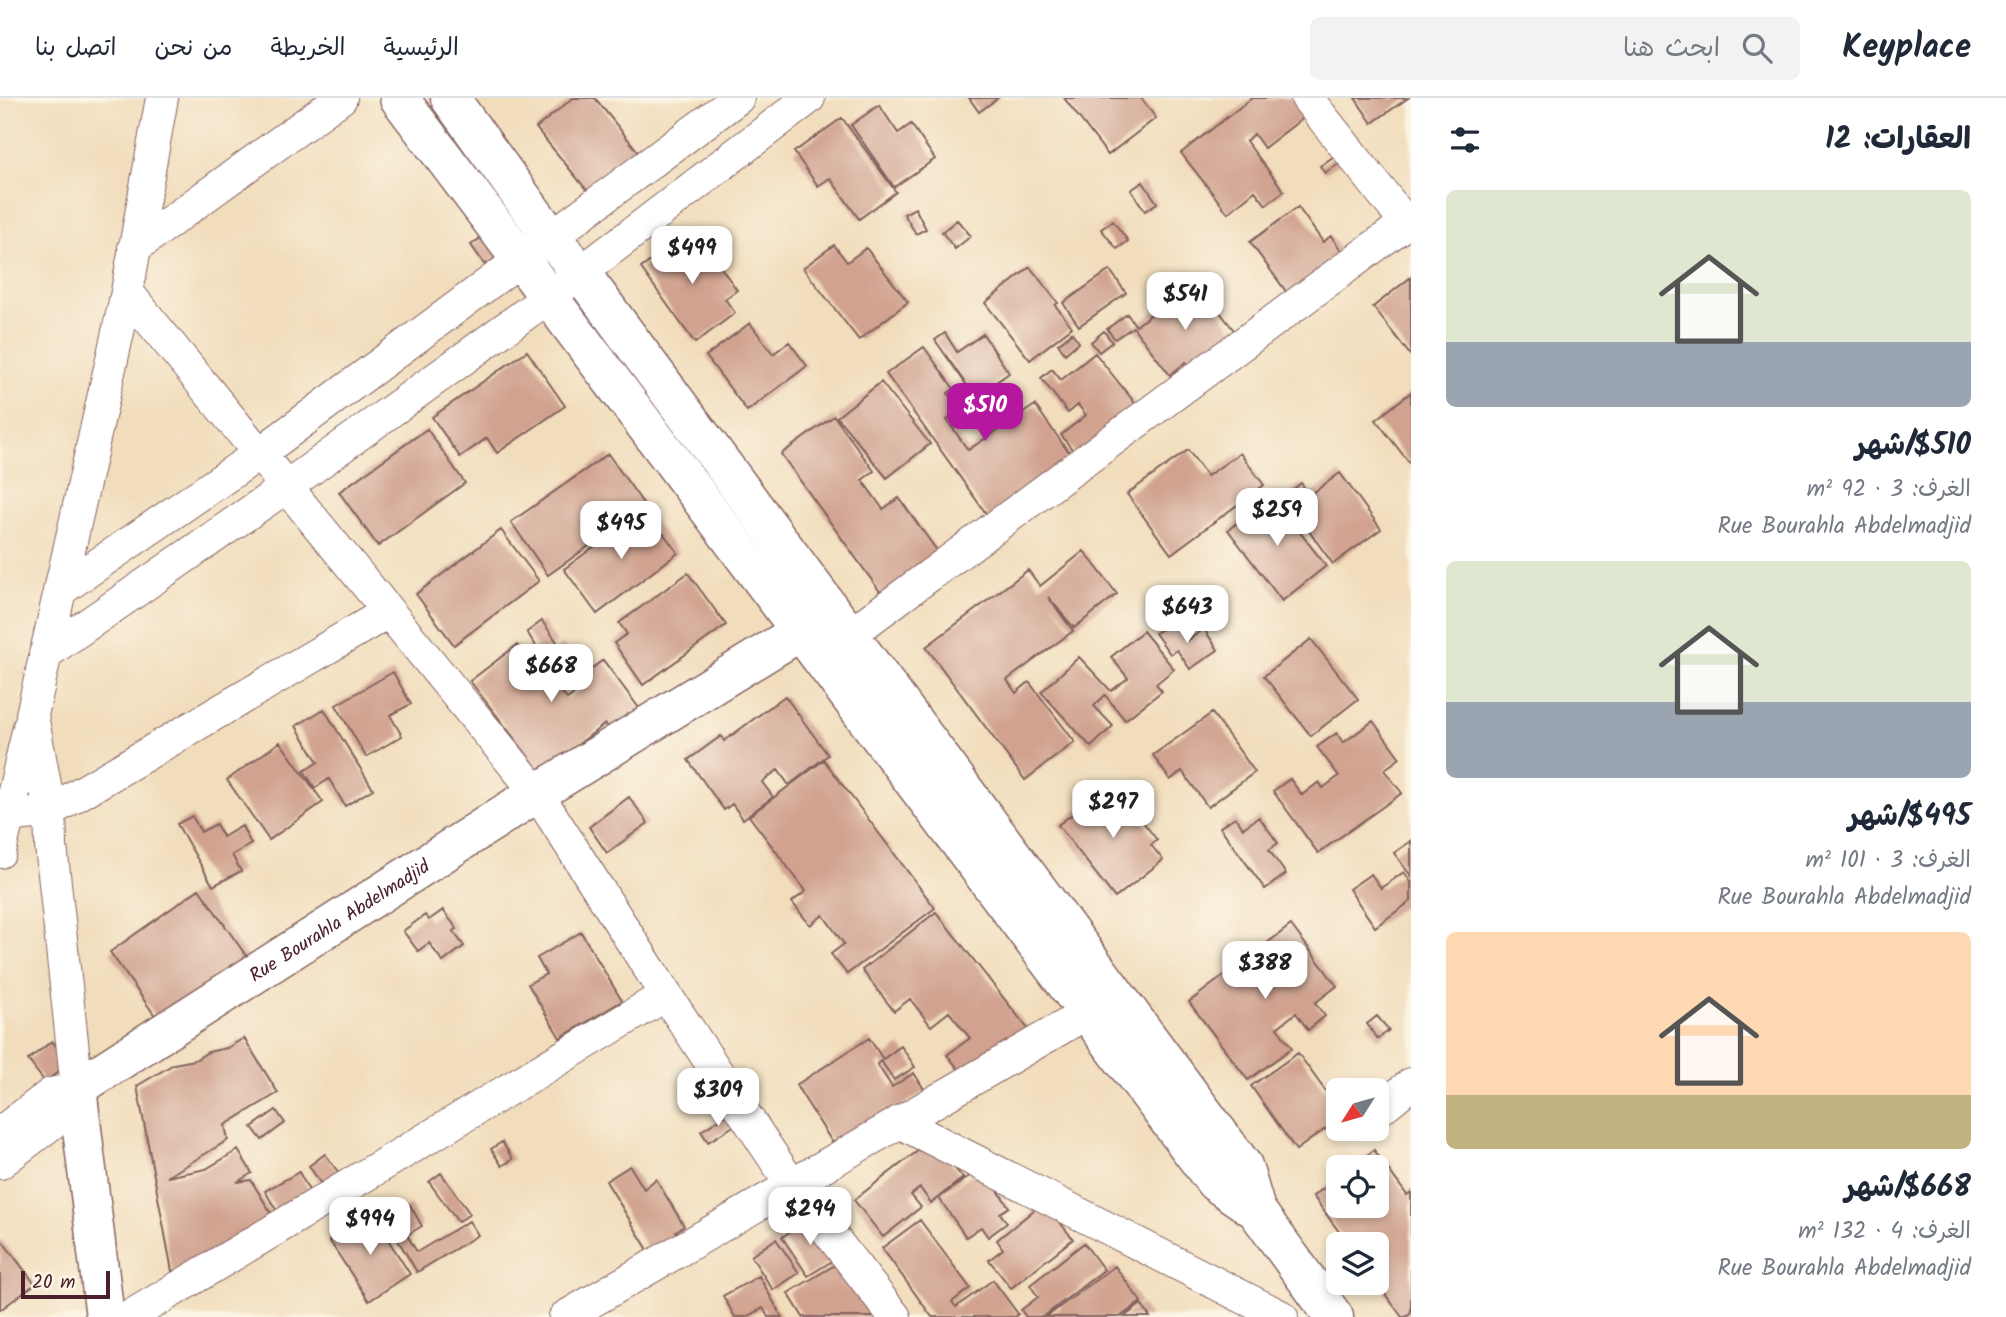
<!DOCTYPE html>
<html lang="ar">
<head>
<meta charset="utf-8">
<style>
	:root { --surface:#fff; --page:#f2f2f3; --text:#1f2937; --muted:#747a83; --line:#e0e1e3; --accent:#b5179e }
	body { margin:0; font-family:Kalam,"Playpen Sans Arabic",sans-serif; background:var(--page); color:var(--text); direction:rtl; height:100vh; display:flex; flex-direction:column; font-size:26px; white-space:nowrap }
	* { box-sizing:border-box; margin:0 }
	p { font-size:23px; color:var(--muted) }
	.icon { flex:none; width:38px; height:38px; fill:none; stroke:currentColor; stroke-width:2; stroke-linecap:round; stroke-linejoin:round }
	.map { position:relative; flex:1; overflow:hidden; direction:ltr }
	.side { display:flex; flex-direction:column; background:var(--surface); width:595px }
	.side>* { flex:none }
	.needle { width:46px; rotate:233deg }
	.fabs { position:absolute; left:1326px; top:980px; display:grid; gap:14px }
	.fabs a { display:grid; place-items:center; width:63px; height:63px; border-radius:10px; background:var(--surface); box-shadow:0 4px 10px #0003; font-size:35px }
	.scale { position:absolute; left:21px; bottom:18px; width:89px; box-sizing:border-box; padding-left:7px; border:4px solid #4a1f2b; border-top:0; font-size:19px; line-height:24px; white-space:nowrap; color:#4a1f2b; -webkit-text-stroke:5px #fcf5e5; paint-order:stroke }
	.price { position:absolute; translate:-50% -60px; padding:0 16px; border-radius:14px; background:#fff; color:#222; font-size:23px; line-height:46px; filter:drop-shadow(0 2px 4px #0008) }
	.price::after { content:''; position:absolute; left:50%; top:42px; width:21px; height:16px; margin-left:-10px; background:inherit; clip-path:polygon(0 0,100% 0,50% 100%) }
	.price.active { background:var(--accent); color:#fff }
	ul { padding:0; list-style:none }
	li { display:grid; align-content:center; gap:14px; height:371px; padding:0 35px }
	li span { display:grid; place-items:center; height:217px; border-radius:10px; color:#555 }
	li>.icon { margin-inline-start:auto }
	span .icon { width:126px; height:126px; fill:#fffc; stroke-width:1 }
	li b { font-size:30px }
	h2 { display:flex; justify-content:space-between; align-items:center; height:84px; padding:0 35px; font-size:30px }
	header { display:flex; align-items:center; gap:42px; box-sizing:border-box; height:98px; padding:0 35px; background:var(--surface); border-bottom:2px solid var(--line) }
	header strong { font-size:33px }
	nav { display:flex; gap:38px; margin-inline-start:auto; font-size:24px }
	.search { width:490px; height:63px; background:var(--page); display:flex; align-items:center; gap:18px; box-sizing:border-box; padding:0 24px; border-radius:10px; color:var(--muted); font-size:26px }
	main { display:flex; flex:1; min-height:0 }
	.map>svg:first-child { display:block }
</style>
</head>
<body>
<header>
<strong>Keyplace</strong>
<div class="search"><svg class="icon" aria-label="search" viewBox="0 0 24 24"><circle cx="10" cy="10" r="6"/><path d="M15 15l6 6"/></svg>ابحث هنا</div>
<nav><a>الرئيسية</a><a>الخريطة</a><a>من نحن</a><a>اتصل بنا</a></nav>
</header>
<main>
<section class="side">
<h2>العقارات: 12<svg class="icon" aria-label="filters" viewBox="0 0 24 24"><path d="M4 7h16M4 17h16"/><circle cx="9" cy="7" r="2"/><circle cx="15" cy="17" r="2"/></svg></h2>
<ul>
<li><span style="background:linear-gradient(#dfe7d0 70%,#9aa5b1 0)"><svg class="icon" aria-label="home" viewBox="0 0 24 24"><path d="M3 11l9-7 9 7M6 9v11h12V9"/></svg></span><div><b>$510/شهر</b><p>الغرف: 3 · 92 m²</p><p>Rue Bourahla Abdelmadjid</p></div></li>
<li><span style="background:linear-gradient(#dfe7d0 65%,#9aa5b1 0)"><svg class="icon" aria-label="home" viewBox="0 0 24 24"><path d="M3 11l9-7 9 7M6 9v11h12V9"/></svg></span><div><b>$495/شهر</b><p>الغرف: 3 · 101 m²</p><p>Rue Bourahla Abdelmadjid</p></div></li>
<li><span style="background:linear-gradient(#ffd9b3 75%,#c2b280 0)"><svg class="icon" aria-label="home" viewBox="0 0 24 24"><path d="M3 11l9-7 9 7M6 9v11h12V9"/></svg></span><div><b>$668/شهر</b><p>الغرف: 4 · 132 m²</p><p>Rue Bourahla Abdelmadjid</p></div></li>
</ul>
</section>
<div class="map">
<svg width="1411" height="1219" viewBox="0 0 1411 1219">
	<rect width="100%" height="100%" fill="#fcf5e5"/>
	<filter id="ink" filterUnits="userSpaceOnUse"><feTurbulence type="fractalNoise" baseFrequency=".0143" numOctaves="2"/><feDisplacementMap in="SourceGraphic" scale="14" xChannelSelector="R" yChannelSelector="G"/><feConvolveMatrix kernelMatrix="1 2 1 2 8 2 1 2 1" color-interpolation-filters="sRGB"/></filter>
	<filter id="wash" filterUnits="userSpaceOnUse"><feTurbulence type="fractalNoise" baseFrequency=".00686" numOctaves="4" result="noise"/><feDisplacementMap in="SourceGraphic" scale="28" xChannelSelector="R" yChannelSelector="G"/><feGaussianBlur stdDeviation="1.57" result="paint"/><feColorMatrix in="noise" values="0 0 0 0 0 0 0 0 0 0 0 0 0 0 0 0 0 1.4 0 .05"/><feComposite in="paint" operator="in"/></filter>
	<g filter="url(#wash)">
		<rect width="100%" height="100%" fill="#f1ddbc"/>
		<g id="blocks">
			<path fill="#d0a28f" d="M573 0H595L644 61 594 101 536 30Z
				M969 0H998L979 14Z
				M1064 0H1141L1156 20 1108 57Z
				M1252 0H1293L1307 17 1264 50 1254 36 1246 43 1284 93 1266 107 1255 93 1228 115 1181 55Z
				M1355 0H1408L1372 25Z
				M879 7 898 35 911 26 935 61 894 89 851 27Z
				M842 20 896 94 859 121 830 80 818 88 794 54Z
				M1336 57 1341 64 1325 75 1320 68Z
				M1143 84 1157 105 1145 113 1131 92Z
				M1298 109 1323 144 1331 138 1348 162 1293 203 1250 144Z
				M915 110 926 131 916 136 904 116Z
				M957 122 971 138 955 151 942 134Z
				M1113 123 1128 143 1117 151 1101 131Z
				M493 131 507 152 485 167 471 147Z
				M694 132 737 192 725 201 735 215 695 245 641 170Z
				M834 147 847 164 866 150 908 204 859 242 803 170Z
				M1030 169 1058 205 1055 207 1072 229 1030 262 985 205Z
				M1110 172 1126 195 1079 228 1063 205Z
				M1411 179V258L1373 209Z
				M1195 182 1243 244 1197 279 1186 264 1170 277 1133 229 1115 241 1107 231 1127 216 1136 228Z
				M750 225 773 256 789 244 807 268 747 313 706 258Z
				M1104 233 1112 244 1099 254 1091 244Z
				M945 235 957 254 983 236 1009 275 975 299 935 242Z
				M1072 235 1079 244 1065 256 1058 246Z
				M924 249 954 291 948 295 960 312 947 322 968 352 1035 307 1077 366 995 428 886 276Z
				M527 253 565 308 497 355 487 340 460 359 432 319Z
				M1095 255 1143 315 1082 364 1061 337 1086 317 1078 307 1068 315 1041 280 1052 271 1061 282Z
				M881 284 930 346 887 380 837 319Z
				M1411 294V367L1376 322Z
				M834 318 874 373 862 382 883 411 899 400 946 465 889 506 781 356Z
				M427 331 465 385 378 448 339 394Z
				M1188 352 1207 378 1240 355 1264 387 1171 456 1127 396Z
				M608 356 645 408 548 477 511 424Z
				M1340 375 1381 431 1333 466 1284 399 1301 385 1310 397Z
				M1272 398 1326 468 1282 503 1228 432Z
				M645 411 678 455 597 516 564 471Z
				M501 432 539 483 454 547 416 496Z
				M1084 453 1117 496 1074 530 1048 499 1073 533 1007 582 1016 595 1029 584 1075 644 1025 682 926 549 1028 472 1040 488Z
				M688 475 726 527 643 587 614 545 627 536 619 525Z
				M542 523 557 544 541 556 527 534Z
				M1173 523 1187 543 1204 531 1218 552 1190 571 1177 552 1170 556 1155 535Z
				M1143 533 1174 571 1156 586 1162 593 1125 622 1105 597 1094 608 1113 628 1091 649 1041 594 1079 559 1111 593 1128 580 1111 559Z
				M1311 541 1358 601 1311 638 1264 578Z
				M517 547 534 569 562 547 571 558 548 576 567 601 588 586 582 578 603 562 639 610 610 632 605 626 541 675 470 583Z
				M393 574 411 606 390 617 402 638 366 659 336 607Z
				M785 598 828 657 789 687 778 672 762 684 773 699 743 721 732 706 724 712 688 662 721 638 724 643Z
				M324 611 373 691 345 708 329 681 315 690 304 673 318 664 296 628Z
				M1212 615 1255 674 1208 709 1182 673 1170 682 1153 657Z
				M1373 623 1400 660 1384 672 1402 695 1318 755 1273 693 1290 681 1302 697 1319 684 1323 690 1339 678 1317 649 1337 635 1343 645Z
				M280 644 323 704 269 742 227 682Z
				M824 662 935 810 847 876 831 856 844 846 823 817 810 827 792 804 806 793 749 718Z
				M1113 685 1157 742 1151 747 1163 762 1115 800 1058 727Z
				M629 699 648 725 607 755 589 729Z
				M192 718 201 734 216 726 223 739 242 728 251 746 232 757 241 773 213 788 177 726Z
				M1235 719 1243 730 1259 719 1278 745 1269 752 1286 776 1265 791 1220 729Z
				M1411 743V778L1394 755Z
				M1404 774 1411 784V803L1375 829 1349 791 1371 776 1381 790Z
				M199 791 252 866 163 929 110 854Z
				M443 812 457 831 453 833 464 848 443 864 429 845 418 853 403 833 425 817 429 822Z
				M936 814 1028 931 966 980 947 957 970 940 949 914 931 928 910 901 894 913 862 872Z
				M1291 827 1337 888 1315 905 1325 918 1308 932 1296 915 1277 930 1292 950 1248 982 1189 904Z
				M581 834 622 903 560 940 528 886 546 876 537 860Z
				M1377 918 1389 932 1378 941 1367 926Z
				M244 940 278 995 225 1027 228 1042 167 1079 206 1071 238 1052 252 1075 237 1084 251 1082 274 1120 195 1169 172 1173 137 988 174 966 195 962 208 954 227 950Z
				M869 940 883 961 901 948 915 969 894 982 881 963 877 966 892 989 914 975 925 993 836 1050 796 987Z
				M52 943 69 965 45 984 28 962Z
				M1298 955 1339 1012V1021L1296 1052 1251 988Z
				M276 1012 285 1025 262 1042 252 1029Z
				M728 1016 735 1027 708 1044 701 1033Z
				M932 1042 963 1080 931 1105 920 1090 911 1097 921 1109 883 1139 854 1102Z
				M502 1044 513 1061 502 1068 491 1051Z
				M1374 1052 1407 1097 1411 1094V1215L1406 1219H1402L1377 1185V1146H1348L1313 1098 1339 1079V1108H1377V1069H1351Z
				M325 1056 341 1078 324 1090 309 1068Z
				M630 1068 644 1091 656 1081 684 1128 676 1133 685 1147 656 1165 606 1083Z
				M982 1069 1009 1109 1000 1115 1007 1125 988 1139 981 1129 966 1139 939 1100Z
				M299 1074 312 1098 279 1117 265 1093Z
				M441 1075 470 1116 458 1124 429 1084Z
				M1044 1104 1073 1141 1011 1190 989 1162 1003 1151 997 1142Z
				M410 1107 422 1128 407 1137 417 1154 469 1123 478 1137 417 1174 386 1122Z
				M371 1115 410 1176 369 1203 329 1142Z
				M812 1120 837 1160 808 1178 782 1139Z
				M920 1122 970 1190 952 1204 956 1209 993 1182 1018 1216 1015 1219H932L882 1150Z
				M0 1140 35 1186 0 1212Z
				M776 1141 799 1175 773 1192 751 1158Z
				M1084 1145 1104 1172 1043 1219H1026L1021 1212 1038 1199 1030 1187Z
				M840 1164 874 1219H803L788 1195Z
				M1115 1168 1141 1204 1120 1219H1046Z
				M759 1178 782 1219H768L763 1210 746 1219H735L723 1198Z
				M1141 1206 1150 1219H1124Z"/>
		</g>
	</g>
	<g filter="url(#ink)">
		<use href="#blocks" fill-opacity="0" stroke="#84625e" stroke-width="2"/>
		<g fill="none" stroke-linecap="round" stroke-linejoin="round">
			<g stroke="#84625e" stroke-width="34">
				<path id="minor" d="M134 150 341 0
					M127 194 537 695 666 897
					M59 493 259 356 738 0
					M849 537 1406 125 1307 0
					M45 556 286 389 550 198 809 0
					M9 718 50 713 388 514
					M0 754 29 629
					M1380 1011 1411 986
					M899 1024 1282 1219
					M0 1035 51 996 77 990
					M0 1065 60 1019 77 990 51 748 50 713 32 617 127 194 162 0
					M129 1219 666 897 791 1086 895 1219
					M565 1219 1087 915"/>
			</g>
			<g stroke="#84625e" stroke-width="41">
				<g id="tertiary">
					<path d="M399 0 1215 1084 1256 1112"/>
					<path d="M450 0 550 138 580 174 1243 1068 1256 1112 1334 1219"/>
					<path id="s1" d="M105 1219 77 990 537 695 801 533"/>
				</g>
			</g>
			<use href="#minor" stroke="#fff" stroke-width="32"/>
			<use href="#tertiary" stroke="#fff" stroke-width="38"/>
		</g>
	</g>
	<g text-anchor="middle" stroke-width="7" stroke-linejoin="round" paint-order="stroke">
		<g font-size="19" fill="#4a1f2b" stroke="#fcf5e5">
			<text dy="7" stroke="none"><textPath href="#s1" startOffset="542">Rue Bourahla Abdelmadjid</textPath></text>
		</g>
	</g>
</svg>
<div class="fabs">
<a><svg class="needle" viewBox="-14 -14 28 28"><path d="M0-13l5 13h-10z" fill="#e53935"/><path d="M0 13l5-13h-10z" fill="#747a83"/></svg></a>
<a><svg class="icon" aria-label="locate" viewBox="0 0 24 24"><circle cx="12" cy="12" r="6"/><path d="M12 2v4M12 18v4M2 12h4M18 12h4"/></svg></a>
<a><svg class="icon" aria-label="layers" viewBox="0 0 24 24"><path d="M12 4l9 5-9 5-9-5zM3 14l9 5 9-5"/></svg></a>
</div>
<div class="scale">20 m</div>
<b class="price" style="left:692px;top:188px">$499</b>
<b class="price" style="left:1185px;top:234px">$541</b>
<b class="price active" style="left:985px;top:345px">$510</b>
<b class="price" style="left:1277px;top:450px">$259</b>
<b class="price" style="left:621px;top:463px">$495</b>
<b class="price" style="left:1187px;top:547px">$643</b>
<b class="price" style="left:551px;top:606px">$668</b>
<b class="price" style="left:1113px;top:742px">$297</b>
<b class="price" style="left:1265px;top:903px">$388</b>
<b class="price" style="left:718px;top:1030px">$309</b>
<b class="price" style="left:810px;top:1149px">$294</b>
<b class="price" style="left:370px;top:1159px">$994</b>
</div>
</main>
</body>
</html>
